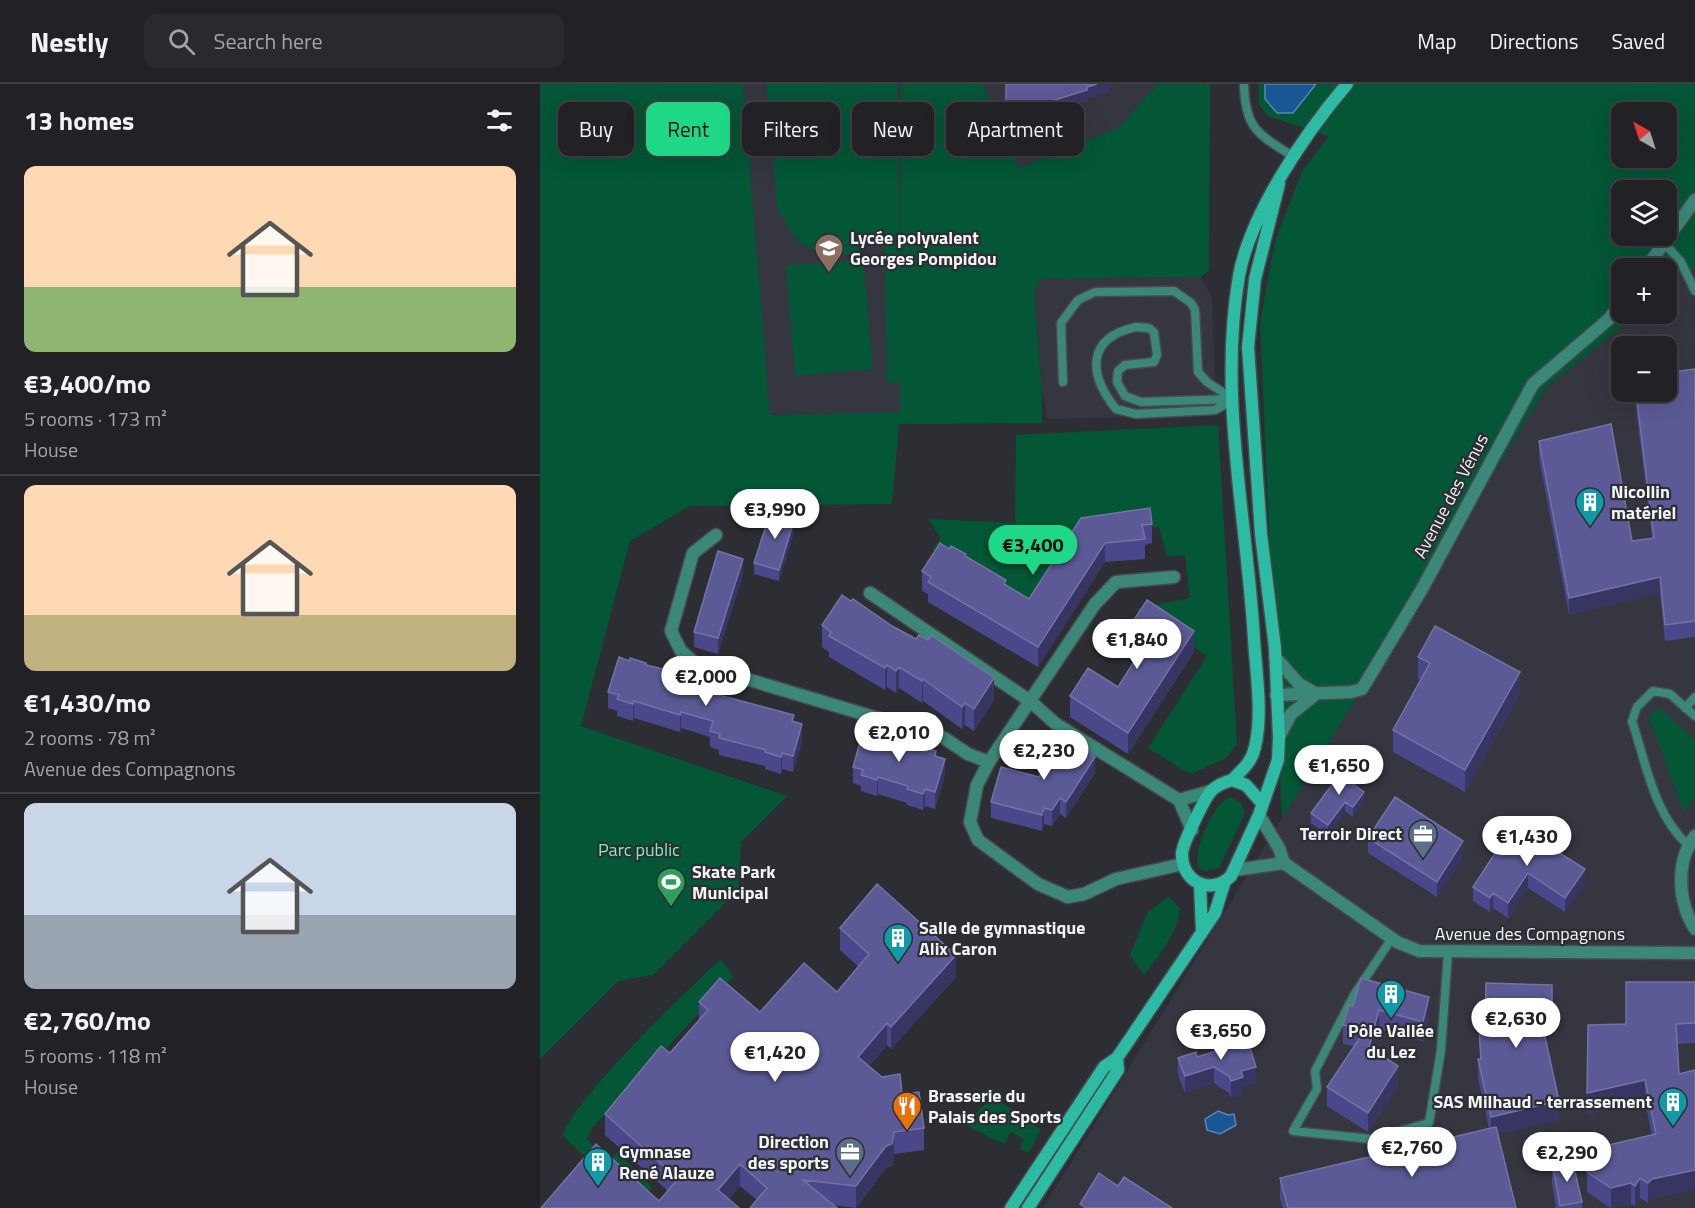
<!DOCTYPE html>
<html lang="en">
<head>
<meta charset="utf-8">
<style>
	:root { --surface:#222226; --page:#2a2a2e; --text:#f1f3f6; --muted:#a2a4a7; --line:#3f3f43; --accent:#1ed888 }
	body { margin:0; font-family:"Titillium Web",sans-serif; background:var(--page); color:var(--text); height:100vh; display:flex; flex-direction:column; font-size:22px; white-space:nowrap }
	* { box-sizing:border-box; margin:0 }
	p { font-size:20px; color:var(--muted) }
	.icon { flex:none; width:33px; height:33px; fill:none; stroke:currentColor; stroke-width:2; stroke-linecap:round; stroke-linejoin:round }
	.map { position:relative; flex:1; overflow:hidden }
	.panel { display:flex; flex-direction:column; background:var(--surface); width:540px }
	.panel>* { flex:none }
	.top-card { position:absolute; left:18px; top:18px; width:570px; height:54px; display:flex; gap:12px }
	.needle { width:39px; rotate:321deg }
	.fabs { position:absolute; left:1071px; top:18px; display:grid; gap:12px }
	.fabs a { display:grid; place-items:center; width:66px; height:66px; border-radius:12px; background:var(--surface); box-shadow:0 6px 24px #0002,0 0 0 2px var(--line); font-size:30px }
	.price { position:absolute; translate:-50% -51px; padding:0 14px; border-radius:21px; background:#fff; color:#222; font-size:20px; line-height:39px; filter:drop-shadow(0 2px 3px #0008) }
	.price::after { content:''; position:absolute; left:50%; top:36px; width:18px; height:14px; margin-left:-9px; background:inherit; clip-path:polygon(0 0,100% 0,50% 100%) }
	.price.on { background:var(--accent); color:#111 }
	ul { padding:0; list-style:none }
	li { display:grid; align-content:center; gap:12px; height:318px; padding:0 24px }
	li+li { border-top:2px solid var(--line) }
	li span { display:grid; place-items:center; height:186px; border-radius:12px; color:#555 }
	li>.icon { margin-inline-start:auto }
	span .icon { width:108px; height:108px; fill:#fffc; stroke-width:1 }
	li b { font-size:26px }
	h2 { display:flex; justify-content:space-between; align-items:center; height:72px; padding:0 24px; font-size:26px }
	.pill { padding:0 21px; border-radius:12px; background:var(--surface); box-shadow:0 6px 24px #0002,0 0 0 2px var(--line); font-size:21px; line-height:54px }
	.pill.on { background:var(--accent); color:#111 }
	header { display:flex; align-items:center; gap:36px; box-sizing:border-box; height:84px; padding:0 30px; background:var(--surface); border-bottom:2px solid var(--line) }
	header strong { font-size:28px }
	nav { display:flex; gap:33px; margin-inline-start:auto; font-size:21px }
	.search { width:420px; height:54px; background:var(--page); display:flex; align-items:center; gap:15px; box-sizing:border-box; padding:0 21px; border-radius:12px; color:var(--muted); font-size:22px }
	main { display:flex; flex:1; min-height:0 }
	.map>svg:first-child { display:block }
</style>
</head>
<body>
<header>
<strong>Nestly</strong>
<div class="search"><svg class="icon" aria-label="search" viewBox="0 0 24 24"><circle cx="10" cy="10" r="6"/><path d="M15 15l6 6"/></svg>Search here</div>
<nav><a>Map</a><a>Directions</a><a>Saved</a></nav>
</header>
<main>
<section class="panel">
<h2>13 homes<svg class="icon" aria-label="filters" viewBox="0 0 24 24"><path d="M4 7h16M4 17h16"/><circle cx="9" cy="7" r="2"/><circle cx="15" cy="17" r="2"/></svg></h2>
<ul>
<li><span style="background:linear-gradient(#ffd9b3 65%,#8fb573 0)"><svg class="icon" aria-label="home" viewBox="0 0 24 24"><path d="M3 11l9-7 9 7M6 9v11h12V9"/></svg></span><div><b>€3,400/mo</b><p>5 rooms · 173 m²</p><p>House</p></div></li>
<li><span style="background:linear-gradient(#ffd9b3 70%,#c2b280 0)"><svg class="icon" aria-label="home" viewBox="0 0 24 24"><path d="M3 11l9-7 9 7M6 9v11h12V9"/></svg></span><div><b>€1,430/mo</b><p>2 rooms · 78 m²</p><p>Avenue des Compagnons</p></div></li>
<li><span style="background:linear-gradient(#c9d6e8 60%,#9aa5b1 0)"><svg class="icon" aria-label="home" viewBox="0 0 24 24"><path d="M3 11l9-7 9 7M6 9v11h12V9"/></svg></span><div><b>€2,760/mo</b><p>5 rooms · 118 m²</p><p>House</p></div></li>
</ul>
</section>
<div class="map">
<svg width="1155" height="1124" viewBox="0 0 1155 1124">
	<rect width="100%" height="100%" fill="#2d2e33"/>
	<path fill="#363641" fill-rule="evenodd" d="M203 0H361L360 328 229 331Z
		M443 0H617L581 43 479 84Z
		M1127 185 1155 186V1124H503L1006 304 1081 243 1090 230H1126ZM1082 262H1126V308H1082Z
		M661 193 672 215 676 331 508 335 502 307 494 209 501 195Z"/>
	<path fill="#035636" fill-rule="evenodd" d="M0 0H203L230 331 360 328V298L347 299 344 146 319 169 291 173 265 162 252 150 237 123 226 0H357L360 179 361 0H443L479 84 580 43 617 0H670L669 186 661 193 501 195 494 209 502 307V339L359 340 352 420 150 422 90 457 41 642 247 712 201 758 198 806 113 891 78 897 0 975Z
		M719 0H1155V186L1082 184V230H1090L1081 243 1006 304 742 735 720 239 735 157 762 88 789 52 728 32 719 21ZM1082 28H1126V74H1082ZM1082 106H1126V152H1082Z
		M323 175 333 285 255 292 246 182Z
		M678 341 697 660 685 675 650 690 608 664 667 572 595 525 650 514 645 471 627 473 619 443 541 454 495 526 392 466 401 454 388 435 475 439 476 351Z
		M1113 626H1122L1155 656V714L1144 728 1109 634Z
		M690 713 701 719 705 729 679 784 665 787 658 784C653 767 673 719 690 713Z
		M629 812 640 825C637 850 619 872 604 891L590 871 607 829Z
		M181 875 193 893 52 1044 47 1054 54 1064 50 1078 23 1052C32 1016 148 905 181 875Z
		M452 1012 501 1046 488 1069 480 1065 484 1055 471 1048 464 1060 426 1041Z
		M77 1068 112 1103 111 1106 107 1107 69 1076Z"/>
	<path fill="#1a5694" stroke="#5b85b2" stroke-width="1.5" d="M725 0H776L753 29H737L725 15Z
		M678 1027 688 1031 694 1030 696 1041 680 1050 667 1046 665 1035Z"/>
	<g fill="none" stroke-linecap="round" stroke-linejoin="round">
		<g stroke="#494a4e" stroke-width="11">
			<path id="lane" d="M704 0C705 45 718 50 754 73
				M1124 159 1141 178 1155 207
				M596 243 609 244 614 248 617 271 614 278 585 281 578 287 577 298 585 312 601 318 694 315 675 326 596 330 576 325C548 290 546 254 596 243Z
				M523 298 521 239 538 216 555 208 634 207 651 219 655 226 658 288 667 298 693 315
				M1145 624 1155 613
				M1148 761C1114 731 1106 679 1092 637L1097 623 1113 607 1130 610 1155 632
				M852 854 814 911 775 987 777 1005 753 1047 831 1055 889 1039 901 966 908 869"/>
		</g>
		<g stroke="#494a4e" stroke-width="15">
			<path id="street" d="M1106 184 1155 116
				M176 451 153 469 131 547 141 567 156 580 404 654 428 670 449 678
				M634 493 576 498 555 520 449 678 437 701 430 738 438 756 498 800 528 813 544 810 576 795 643 780
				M330 509 490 617 516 640 639 716 652 746
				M735 573 759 600 775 609
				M736 611 811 608 822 605 882 505 993 300 1069 235 1082 218
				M739 653 751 630 776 610
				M639 716 671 707
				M719 731 739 764 744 779 857 858 879 867 1155 869
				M1155 752C1135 778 1138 818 1155 845
				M695 786 744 779"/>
		</g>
		<g stroke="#494a4e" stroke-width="15">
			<path id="secondary" d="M692 696C703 685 712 678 715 663 723 629 716 589 714 555 707 435 678 312 699 192 710 130 766 48 807 0
				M721 718 706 701 692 696C685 698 678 701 672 706 665 713 643 759 642 769 641 798 671 812 691 792L719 731 738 676 739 653 735 564 721 450 708 263 715 195 739 100
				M660 801 662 846
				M471 1124 564 983 577 974 675 829 684 800
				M488 1124 578 986 577 974"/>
		</g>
		<use href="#lane" stroke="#3b8879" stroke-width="8"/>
		<use href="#street" stroke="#3b8879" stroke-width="12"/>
		<use href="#secondary" stroke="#2dbba4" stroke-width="12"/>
	</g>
	<path fill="#4a478a" d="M466 0H576L570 2V7L547 14V17L502 31V34L466 40Z
		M1155 285V553L1125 557 1120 509 1029 531 999 374V357L1092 457 1112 454 1094 308H1126Z
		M541 434 612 440V459L605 461V475L565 478 498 583 388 518V510L382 507V487L409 465 426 472 466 501 489 515Z
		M255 444 239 497 214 490V479Z
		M203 490 178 570 154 563V548Z
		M282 541 454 616 434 647 425 641 422 645 383 617 382 619 359 604 356 609 347 603 345 606 289 573V568L282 563Z
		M590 542 654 568 588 670 530 633V612L578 603 600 569 590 564Z
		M878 573 980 610 925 708 853 668V646L881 596 878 595Z
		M106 581 152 595 162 606 254 638 262 657 253 688 242 685 241 690 225 685V682L179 671V666L170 663V653L141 644 140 648 94 634 93 637 77 632V627L68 624V608Z
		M396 672 405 691 395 725 385 722 383 726 367 721V719L338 710 337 712 321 707V702L313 699V683Z
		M555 689 526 734 520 730 512 742 504 740 502 747 451 734V718L499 693Z
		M820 703 819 704 824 717 813 733 805 727 788 751 771 739V729Z
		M974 740 1045 800 1025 828 988 804 968 834 953 824 950 828 933 817V803Z
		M828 754 923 773 897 813 828 769Z
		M300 844 416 893 351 965 347 961 329 982 362 1010 384 1044V1066L354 1070 352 1082 346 1084 316 1124 293 1121 217 1116 200 1102 189 1115 119 1117 128 1107 65 1051V1030L130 969 159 936V918L220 928 297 908 319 883 300 866Z
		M1155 898V959L1137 960 1112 1115 1108 1119 1100 1114 1095 1122 1091 1120 1070 1124 1047 1108V1073H1051V1065L1112 1051 1105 1017 1047 1030Z
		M1012 901V945L1003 944 1019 1036 958 1050 976 1124H743L740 1115V1094L949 1044 938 994V975H940L939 946 945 945Z
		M809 921 889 932 883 957 839 945 833 966 858 1001 828 1048 787 1022V1003L814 962 803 960V941Z
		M657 973 716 999 703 1003V1010L691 1014 689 1009 674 999 645 1009 638 991V974Z
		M1012 1078 1042 1118V1124H1016L1012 1100Z"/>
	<path fill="#373562" d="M557 0H576L570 2V7L547 14V17L502 31V20Z
		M255 433V444L239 497V486Z
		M565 459V478L498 583V563Z
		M203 475V490L178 570V554Z
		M1120 493V509L1029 531V514Z
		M654 547V568L588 670V649Z
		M347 581V603L345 606V584Z
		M359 583V604L356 609V587Z
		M980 588V610L925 708V686Z
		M454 594V616L434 647V625Z
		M383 595V617L382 619V597Z
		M94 617V634L93 637V620Z
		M425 619V641L422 645V623Z
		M141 628V644L140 648V631Z
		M262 640V657L253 688V672Z
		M242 669V685L241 690V673Z
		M555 673V689L526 734V718Z
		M405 675V691L395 725V708Z
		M338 693V710L337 712V696Z
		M820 693V703L814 710V701Z
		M385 705V722L383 726V710Z
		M824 708V717L813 733V723Z
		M520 714V730L512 742V726Z
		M805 718V727L788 751V741Z
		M504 724V740L502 747V731Z
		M923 757V773L897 813V798Z
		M1045 785V800L1025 828V814Z
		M988 789V804L968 834V819Z
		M953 809V824L950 828V814Z
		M416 871V893L351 965V943Z
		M889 913V932L883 957V938Z
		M839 926V945L829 982V963Z
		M347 939V961L318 995V973Z
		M858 982V1001L828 1048V1029Z
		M674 983V999L645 1009V992Z
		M716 983V999L703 1003V1010L691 1014V997L701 987Z
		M1105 996V1017L1047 1030V1009Z
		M1019 1017V1036L951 1052V1033Z
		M354 1048V1070L352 1082 346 1084 316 1124V1102Z
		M200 1080V1102L182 1124 178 1106Z
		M1155 1086V1106L1112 1115 1108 1119V1099L1112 1095Z
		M1100 1094V1114L1095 1122V1102Z
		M1091 1099V1120L1071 1124V1104Z"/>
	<path fill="#5c5a96" stroke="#7472a5" stroke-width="1.5" d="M466 0H557L547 3V6L502 20V23L466 28Z
		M1155 285V537L1125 541 1120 493 1029 514 999 357 1071 340 1092 457 1114 454 1096 308H1126V289Z
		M610 424 612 440 602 441 605 455 565 459 498 563 388 498 391 493 382 487 400 459 409 465 411 462 426 470 425 472 466 496 464 500 489 515 541 434Z
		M231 426 255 433 239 486 214 479Z
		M178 467 203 475 178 554 154 548Z
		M302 511 311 517 313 515 352 542 376 555 379 551 388 556 391 551 454 594 434 625 425 619 422 623 383 595 382 597 359 583 356 587 347 581 345 584 289 552 291 548 282 541Z
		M607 516 654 547 588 649 530 612 548 584 578 603 609 554 590 542Z
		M895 542 980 588 925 686 853 646 890 579 878 573Z
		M79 573 89 577 90 574 106 579V581L152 592 151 595 162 599 160 606 254 631 252 637 262 640 253 672 242 669 241 673 225 668 226 666 179 654 180 650 170 647 173 637 141 628 140 631 94 617 93 620 77 615 79 611 68 608Z
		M334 649 380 665V663L396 667 395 672 405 675 395 708 385 705 383 710 367 705 368 702 338 693 337 696 321 691 323 686 313 683 322 651 333 655Z
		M526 652 555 673 526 718 520 714 512 726 504 724 502 731 451 718 461 683 499 693Z
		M805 683 820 693 814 701 824 708 813 723 805 718 788 741 771 729Z
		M855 713 923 757 897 798 828 754Z
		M974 740 1045 785 1025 814 988 789 968 819 953 809 950 814 933 803Z
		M337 800 416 871 351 943 347 939 318 973 342 993 360 990 362 1010 379 1008 384 1044 354 1048 352 1060 346 1062 316 1102 263 1096 297 1124H210L227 1104 200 1080 178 1106 199 1124H1L56 1060 119 1117 138 1095 65 1030 121 962 130 969 168 926 159 918 180 894 220 928 264 879 297 908 329 870 300 844Z
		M821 894 889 913 883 938 839 926 829 963 858 982 828 1029 787 1003 825 946 803 941 809 921 813 922Z
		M1086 898H1155V939L1136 940 1139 990 1155 986V1086L1112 1095 1108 1099 1100 1094 1095 1102 1091 1099 1071 1104 1047 1088V1073L1052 1072 1051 1065 1116 1050 1105 996 1047 1009 1048 941 1086 940Z
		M946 899 1012 901V926L999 925 1019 1017 951 1033 938 975H941L939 946 945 945Z
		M708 957 716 983 701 987 703 993 691 997 689 992 674 983 645 992 638 974 656 968 657 973Z
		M956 1043 976 1124H748L740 1094Z
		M1032 1075 1042 1118 1020 1122 1012 1078Z
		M559 1089 578 1102 584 1093 632 1124H546L540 1120Z"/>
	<defs>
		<g id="school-pin" transform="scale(1.5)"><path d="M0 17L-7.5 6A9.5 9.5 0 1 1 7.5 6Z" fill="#8d6e63" stroke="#2d2e33"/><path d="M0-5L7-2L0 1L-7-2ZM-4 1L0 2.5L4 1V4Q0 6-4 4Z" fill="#fff"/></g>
		<g id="building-pin" transform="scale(1.5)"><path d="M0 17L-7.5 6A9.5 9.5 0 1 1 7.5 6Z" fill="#0f9aa8" stroke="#2d2e33"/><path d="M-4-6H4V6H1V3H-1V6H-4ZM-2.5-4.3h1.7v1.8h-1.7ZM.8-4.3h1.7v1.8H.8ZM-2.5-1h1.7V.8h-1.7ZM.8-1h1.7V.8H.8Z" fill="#fff"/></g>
		<g id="office-pin" transform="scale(1.5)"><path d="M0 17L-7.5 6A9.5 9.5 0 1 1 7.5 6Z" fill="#5c6f8a" stroke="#2d2e33"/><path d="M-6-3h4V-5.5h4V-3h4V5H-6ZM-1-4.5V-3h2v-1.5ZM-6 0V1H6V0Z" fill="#fff"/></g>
		<g id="stadium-pin" transform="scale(1.5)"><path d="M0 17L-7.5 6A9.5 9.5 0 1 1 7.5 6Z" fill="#2e9e5b" stroke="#2d2e33"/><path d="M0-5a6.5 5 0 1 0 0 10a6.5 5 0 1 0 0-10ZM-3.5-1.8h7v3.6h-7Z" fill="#fff"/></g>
		<g id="restaurant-pin" transform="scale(1.5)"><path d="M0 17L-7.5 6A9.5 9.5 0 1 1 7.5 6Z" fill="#e8710a" stroke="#2d2e33"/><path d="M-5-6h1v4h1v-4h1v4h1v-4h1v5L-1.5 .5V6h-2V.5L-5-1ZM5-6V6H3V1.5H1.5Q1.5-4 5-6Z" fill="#fff"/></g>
	</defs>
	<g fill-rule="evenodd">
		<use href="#school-pin" x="289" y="164"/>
		<use href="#building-pin" x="1050" y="418"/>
		<use href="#office-pin" x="883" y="750"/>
		<use href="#stadium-pin" x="131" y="798"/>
		<use href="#building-pin" x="358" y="854"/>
		<use href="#building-pin" x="851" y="910"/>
		<use href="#building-pin" x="1133" y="1018"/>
		<use href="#restaurant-pin" x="367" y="1022"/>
		<use href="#office-pin" x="310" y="1068"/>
		<use href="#building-pin" x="58" y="1078"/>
	</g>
	<g text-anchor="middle" stroke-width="4.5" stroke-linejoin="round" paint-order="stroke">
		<g font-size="18" font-weight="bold" fill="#f4f4f7" stroke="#2d2e33" text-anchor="start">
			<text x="310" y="160">Lycée polyvalent<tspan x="310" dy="21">Georges Pompidou</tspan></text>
			<text x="1071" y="414">Nicollin<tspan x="1071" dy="21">matériel</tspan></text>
			<text x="862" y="756" text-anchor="end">Terroir Direct</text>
			<text x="152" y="794">Skate Park<tspan x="152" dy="21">Municipal</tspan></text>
			<text x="379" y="850">Salle de gymnastique<tspan x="379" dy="21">Alix Caron</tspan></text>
			<text x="851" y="953" text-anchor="middle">Pôle Vallée<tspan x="851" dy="21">du Lez</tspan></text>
			<text x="388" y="1018">Brasserie du<tspan x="388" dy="21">Palais des Sports</tspan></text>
			<text x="1112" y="1024" text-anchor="end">SAS Milhaud - terrassement</text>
			<text x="289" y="1064" text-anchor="end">Direction<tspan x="289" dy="21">des sports</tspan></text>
			<text x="79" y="1074">Gymnase<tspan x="79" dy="21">René Alauze</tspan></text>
		</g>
		<g font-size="18" fill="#f4f4f7" stroke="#2d2e33">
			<text transform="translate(911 412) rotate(-62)" y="6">Avenue des Vénus</text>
			<text x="990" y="856">Avenue des Compagnons</text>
		</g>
		<g font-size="18" fill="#72f5b6" stroke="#2d2e33">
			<text x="99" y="772">Parc public</text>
		</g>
	</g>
</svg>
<div class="fabs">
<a><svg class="needle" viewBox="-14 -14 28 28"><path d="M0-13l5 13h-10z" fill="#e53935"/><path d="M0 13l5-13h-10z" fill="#a2a4a7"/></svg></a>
<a><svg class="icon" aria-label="layers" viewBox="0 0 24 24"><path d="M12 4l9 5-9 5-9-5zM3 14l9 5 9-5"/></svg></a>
<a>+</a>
<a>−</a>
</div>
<b class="price" style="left:235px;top:456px">€3,990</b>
<b class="price on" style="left:493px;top:492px">€3,400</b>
<b class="price" style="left:597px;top:586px">€1,840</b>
<b class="price" style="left:166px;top:623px">€2,000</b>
<b class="price" style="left:359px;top:679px">€2,010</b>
<b class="price" style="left:504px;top:697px">€2,230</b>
<b class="price" style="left:799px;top:712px">€1,650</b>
<b class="price" style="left:987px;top:783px">€1,430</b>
<b class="price" style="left:976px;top:965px">€2,630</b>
<b class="price" style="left:681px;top:977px">€3,650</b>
<b class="price" style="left:235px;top:999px">€1,420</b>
<b class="price" style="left:872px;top:1094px">€2,760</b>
<b class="price" style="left:1027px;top:1099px">€2,290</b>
<div class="top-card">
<a class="pill">Buy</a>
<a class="pill on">Rent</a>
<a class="pill">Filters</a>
<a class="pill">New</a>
<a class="pill">Apartment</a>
</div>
</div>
</main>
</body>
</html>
